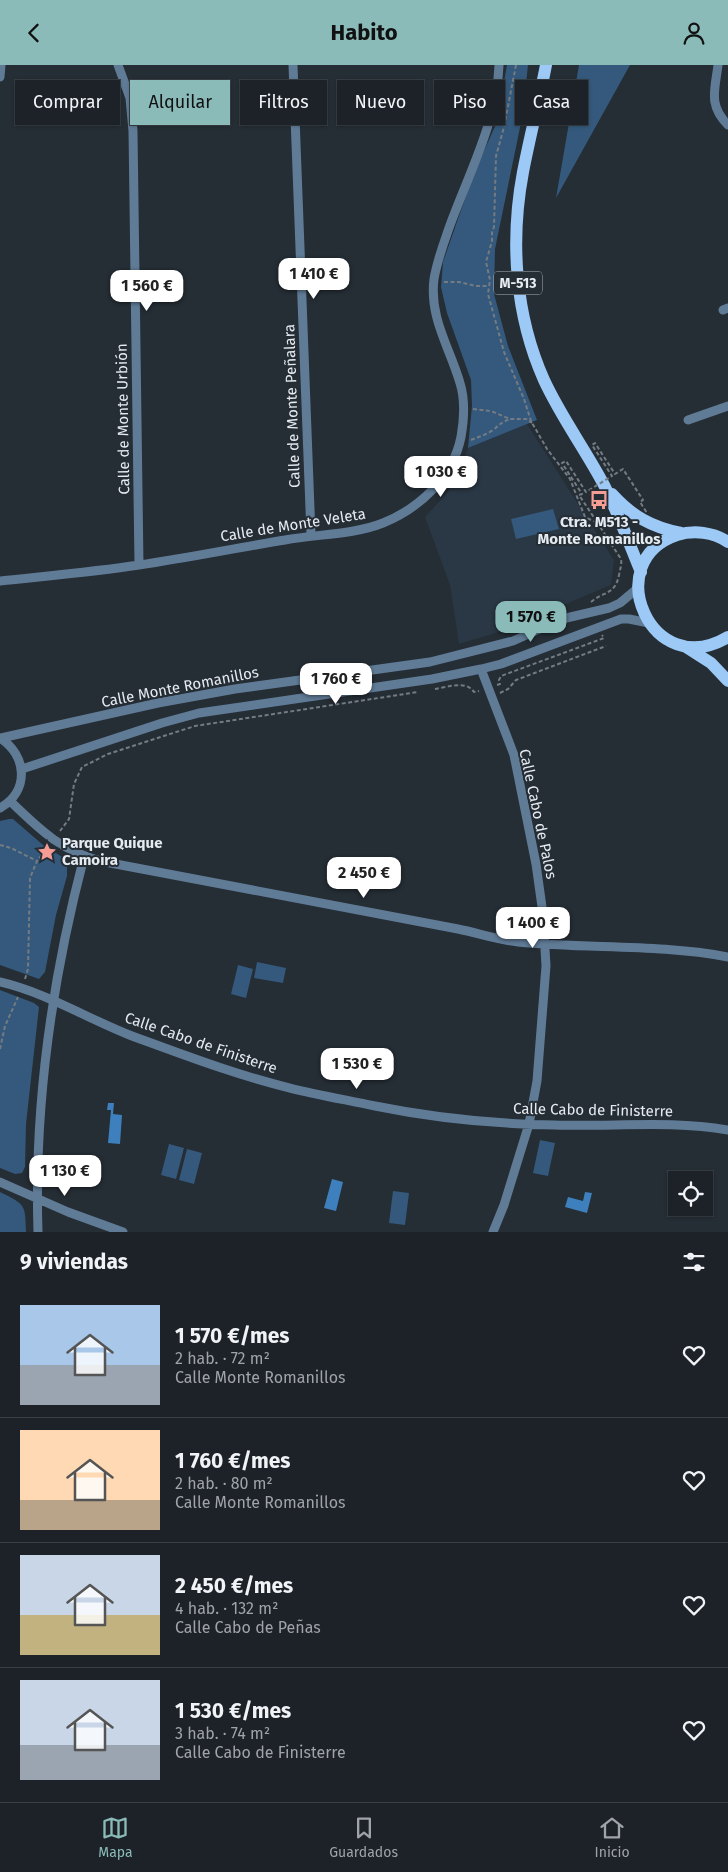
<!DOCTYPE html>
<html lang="es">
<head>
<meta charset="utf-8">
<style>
	:root { --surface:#1c2228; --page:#252a30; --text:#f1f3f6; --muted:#a0a4a8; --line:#3a3f45; --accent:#8bbbb9 }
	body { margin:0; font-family:"Fira Sans",sans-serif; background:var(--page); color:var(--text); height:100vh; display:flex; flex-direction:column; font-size:19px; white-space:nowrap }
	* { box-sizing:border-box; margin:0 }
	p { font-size:16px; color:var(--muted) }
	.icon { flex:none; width:28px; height:28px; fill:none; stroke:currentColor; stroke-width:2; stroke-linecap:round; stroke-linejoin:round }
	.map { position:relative; height:1167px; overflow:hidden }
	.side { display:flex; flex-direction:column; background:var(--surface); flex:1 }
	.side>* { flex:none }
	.hud { position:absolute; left:15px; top:15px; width:699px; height:45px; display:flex; gap:10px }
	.controls { position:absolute; left:668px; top:1106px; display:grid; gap:10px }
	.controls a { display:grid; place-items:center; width:45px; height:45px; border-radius:0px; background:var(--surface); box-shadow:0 1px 4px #0004,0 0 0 1px var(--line); font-size:25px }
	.price { position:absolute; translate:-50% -42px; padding:0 11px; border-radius:10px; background:#fff; color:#222; font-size:16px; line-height:32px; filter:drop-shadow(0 1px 2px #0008) }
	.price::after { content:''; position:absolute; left:50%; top:30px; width:15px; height:11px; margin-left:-8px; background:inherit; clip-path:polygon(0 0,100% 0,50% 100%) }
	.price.active { background:var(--accent); color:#111 }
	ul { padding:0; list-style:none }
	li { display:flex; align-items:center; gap:15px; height:125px; padding:0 20px }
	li+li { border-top:1px solid var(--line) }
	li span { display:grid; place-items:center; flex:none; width:140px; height:100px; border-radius:0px; color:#555 }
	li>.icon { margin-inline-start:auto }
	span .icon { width:60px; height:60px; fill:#fffc; stroke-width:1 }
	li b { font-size:21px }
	h2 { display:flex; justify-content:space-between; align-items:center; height:60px; padding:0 20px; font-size:21px }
	.pill { padding:0 18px; border-radius:0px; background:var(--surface); box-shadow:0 1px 4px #0004,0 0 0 1px var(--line); font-size:18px; line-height:45px }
	.pill.active { background:var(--accent); color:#111 }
	header { display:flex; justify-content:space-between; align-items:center; height:65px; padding:0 20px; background:var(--accent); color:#111; font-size:22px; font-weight:700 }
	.tabs { display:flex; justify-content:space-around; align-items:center; height:70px; border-top:1px solid var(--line); background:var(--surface); font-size:14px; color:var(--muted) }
	.tabs a { display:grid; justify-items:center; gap:2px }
	.tabs .active { color:var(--accent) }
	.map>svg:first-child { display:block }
</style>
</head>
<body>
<header><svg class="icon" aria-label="back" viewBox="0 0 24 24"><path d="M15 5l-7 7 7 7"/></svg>Habito<svg class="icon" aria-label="person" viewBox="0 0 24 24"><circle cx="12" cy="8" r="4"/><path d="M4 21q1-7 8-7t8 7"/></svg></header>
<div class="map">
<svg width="728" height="1167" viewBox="0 0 728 1167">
	<rect width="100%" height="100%" fill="#252d35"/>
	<path fill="#2a3744" d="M527 359 614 495 611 520 499 567 459 579 450 520 425 452 448 427 461 404 468 383Z"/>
	<path fill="#34597c" d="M507 0H528L523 48 495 184 494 229 508 281 537 355 468 383 472 341 471 315 447 248 441 222 443 197 474 108 497 57Z
		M579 0H630L556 133Z
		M553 444 559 464 516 474 511 454Z
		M9 754H13L43 780 64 793 67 797V811L56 850 45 907 39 914 0 900V756Z
		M257 897 286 903 283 918 254 913Z
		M238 900 253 904 246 933 231 929Z
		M0 925 34 938 39 942 26 1059 25 1102 22 1108 15 1109 0 1103Z
		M540 1075 555 1078 548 1111 533 1108Z
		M169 1079 184 1083 176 1114 161 1110Z
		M187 1084 202 1088 194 1119 179 1115Z
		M393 1126 409 1128 405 1160 389 1158Z
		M0 1127C26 1140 25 1139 26 1167H0Z"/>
	<path fill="#3d80bd" d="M108 1038H114L113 1049 122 1050 120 1079 108 1078 111 1045H107Z
		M332 1114 343 1117 336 1146 324 1143Z
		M585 1127 592 1128 587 1148 565 1142 568 1132 583 1136Z"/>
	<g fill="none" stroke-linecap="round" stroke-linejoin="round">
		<path stroke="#747b82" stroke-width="2" stroke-dasharray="4 2.5" stroke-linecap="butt" d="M516 0 504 62 496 91 494 162 492 167V176L486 197 490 215 488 229 504 287 524 334 531 356 547 384 570 414 585 452 597 458
			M444 217H459L476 221H488
			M473 344 491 346 510 354H526L532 358
			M471 375C478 372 486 370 493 365 499 360 502 357 510 354
			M591 537C604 526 615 530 619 510 620 504 622 500 621 494L597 457
			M497 620 500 619 499 615 501 611 604 573 602 570
			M435 624C448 622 466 615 474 627L479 626
			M500 628 508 624 516 615 606 581
			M60 766 69 754 74 719 82 702 108 689 195 661 418 627
			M0 780 11 783 37 796
			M25 914 28 904 30 813 37 796 48 782
			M0 984 5 961 18 932"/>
		<path stroke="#607b96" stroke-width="9" d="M118 0 130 33 133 66 139 500
			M293 0 311 470
			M718 0C715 25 708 40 728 60
			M0 12 1 0
			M723 245 728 243
			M688 355 728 341
			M0 516C46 511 93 507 139 500 188 493 236 483 285 475 317 469 353 470 383 458 420 443 453 412 461 372 464 355 465 334 460 318 450 283 429 253 434 214 437 196 443 180 449 163 468 110 497 57 499 0
			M481 604 514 690 536 799 543 849 546 901 537 1016 529 1059 504 1140 493 1167
			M0 673C27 690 30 726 0 743
			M1 673 158 638 235 624 430 597 513 576 562 554 609 543 620 538 638 523
			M22 704 162 658 199 648 432 614 481 604 501 599 621 554H629L649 558
			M10 736C41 766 62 787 105 797L458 864C478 868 498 875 518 877 588 884 659 879 728 892
			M0 917C47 928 88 954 132 971 184 990 236 1010 290 1023 318 1030 347 1035 375 1041 434 1053 495 1059 555 1060 612 1062 671 1055 728 1065
			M0 1117 68 1147 123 1167
			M38 1167C34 1041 52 914 84 792"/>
		<path stroke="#9cc9f6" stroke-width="12" d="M546 0C539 36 530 71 523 107 510 176 515 250 544 315 561 352 585 384 604 420 618 448 629 478 641 507
			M612 429C632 451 651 462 681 468
			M728 477C713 467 694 465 677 470 599 496 651 618 728 572
			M686 582 711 598 728 616"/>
		<path stroke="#747b82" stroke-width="2" stroke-dasharray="4 2.5" stroke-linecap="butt" d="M597 457 579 430 582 429 562 398 566 396 586 427 612 411 592 380 595 378 615 409 623 404 643 435 640 437 647 448"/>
	</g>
	<defs>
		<g id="bus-bare" transform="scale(1.5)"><path d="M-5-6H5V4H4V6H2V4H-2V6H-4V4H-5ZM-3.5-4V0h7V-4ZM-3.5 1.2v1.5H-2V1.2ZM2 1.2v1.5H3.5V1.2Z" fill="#f59c95" stroke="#252d35" stroke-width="2.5" paint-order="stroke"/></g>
		<g id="sight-bare" transform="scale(1.5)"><path d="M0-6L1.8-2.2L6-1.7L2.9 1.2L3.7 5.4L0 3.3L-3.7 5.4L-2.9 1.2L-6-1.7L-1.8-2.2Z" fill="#f59c95" stroke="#252d35" stroke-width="2.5" paint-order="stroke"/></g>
	</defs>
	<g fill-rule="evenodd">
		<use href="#bus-bare" x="599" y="435"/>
		<use href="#sight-bare" x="47" y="787"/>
	</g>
	<g text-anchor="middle" stroke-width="4" stroke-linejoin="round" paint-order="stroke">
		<rect fill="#252d35" stroke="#acb2b9" stroke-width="1" x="494" y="206.5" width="48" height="23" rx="4"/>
		<g font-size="14" font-weight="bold" fill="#e6ebf1">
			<text x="518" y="223">M-513</text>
		</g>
		<g font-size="15" fill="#e6ebf1" stroke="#252d35">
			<text transform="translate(292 341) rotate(-92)" y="5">Calle de Monte Peñalara</text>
			<text transform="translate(123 354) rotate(-91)" y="5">Calle de Monte Urbión</text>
			<text transform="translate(293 460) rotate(-9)" y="5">Calle de Monte Veleta</text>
			<text transform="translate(180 622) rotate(-11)" y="5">Calle Monte Romanillos</text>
			<text transform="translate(538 749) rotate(78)" y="5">Calle Cabo de Palos</text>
			<text transform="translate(201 978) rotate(19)" y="5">Calle Cabo de Finisterre</text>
			<text transform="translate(593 1045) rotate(1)" y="5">Calle Cabo de Finisterre</text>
		</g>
		<g font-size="15" font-weight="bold" fill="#e6ebf1" stroke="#252d35">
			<text x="599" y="462">Ctra. M513 -<tspan x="599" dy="17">Monte Romanillos</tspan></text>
			<text x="62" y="783" text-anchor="start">Parque Quique<tspan x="62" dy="17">Camoira</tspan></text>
		</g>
	</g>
</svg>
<div class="controls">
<a><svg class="icon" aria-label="locate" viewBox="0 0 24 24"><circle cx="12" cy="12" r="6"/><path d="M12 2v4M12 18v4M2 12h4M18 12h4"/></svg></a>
</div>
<b class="price" style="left:314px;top:235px">1 410 €</b>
<b class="price" style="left:147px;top:247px">1 560 €</b>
<b class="price" style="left:441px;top:433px">1 030 €</b>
<b class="price active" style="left:531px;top:578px">1 570 €</b>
<b class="price" style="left:336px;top:640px">1 760 €</b>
<b class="price" style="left:364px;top:834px">2 450 €</b>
<b class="price" style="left:533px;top:884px">1 400 €</b>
<b class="price" style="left:357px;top:1025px">1 530 €</b>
<b class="price" style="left:65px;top:1132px">1 130 €</b>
<div class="hud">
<a class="pill">Comprar</a>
<a class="pill active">Alquilar</a>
<a class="pill">Filtros</a>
<a class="pill">Nuevo</a>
<a class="pill">Piso</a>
<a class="pill">Casa</a>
</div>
</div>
<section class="side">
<h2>9 viviendas<svg class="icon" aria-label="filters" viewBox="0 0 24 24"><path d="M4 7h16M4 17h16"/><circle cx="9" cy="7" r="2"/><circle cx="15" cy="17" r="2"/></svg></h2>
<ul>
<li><span style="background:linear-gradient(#a9c7e8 60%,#9aa5b1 0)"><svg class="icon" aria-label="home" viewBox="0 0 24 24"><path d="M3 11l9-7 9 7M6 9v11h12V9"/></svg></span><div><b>1 570 €/mes</b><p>2 hab. · 72 m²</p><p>Calle Monte Romanillos</p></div><svg class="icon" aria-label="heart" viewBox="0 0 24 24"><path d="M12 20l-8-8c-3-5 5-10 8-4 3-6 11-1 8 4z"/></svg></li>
<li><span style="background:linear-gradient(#ffd9b3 70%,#b9a48a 0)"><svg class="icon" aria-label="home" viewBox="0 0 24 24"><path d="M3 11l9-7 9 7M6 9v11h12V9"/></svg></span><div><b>1 760 €/mes</b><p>2 hab. · 80 m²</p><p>Calle Monte Romanillos</p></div><svg class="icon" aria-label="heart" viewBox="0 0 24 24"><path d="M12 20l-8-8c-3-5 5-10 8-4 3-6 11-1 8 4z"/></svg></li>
<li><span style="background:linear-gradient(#c9d6e8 60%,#c2b280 0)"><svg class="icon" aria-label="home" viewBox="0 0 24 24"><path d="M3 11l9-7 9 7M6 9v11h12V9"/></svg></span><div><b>2 450 €/mes</b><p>4 hab. · 132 m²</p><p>Calle Cabo de Peñas</p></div><svg class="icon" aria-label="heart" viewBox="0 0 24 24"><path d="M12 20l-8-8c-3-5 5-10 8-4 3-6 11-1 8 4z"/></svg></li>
<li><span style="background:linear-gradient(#c9d6e8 65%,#9aa5b1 0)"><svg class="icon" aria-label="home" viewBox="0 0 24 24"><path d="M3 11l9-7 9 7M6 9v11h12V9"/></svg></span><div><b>1 530 €/mes</b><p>3 hab. · 74 m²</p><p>Calle Cabo de Finisterre</p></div><svg class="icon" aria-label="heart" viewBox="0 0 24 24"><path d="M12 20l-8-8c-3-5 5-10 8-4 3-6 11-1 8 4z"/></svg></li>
</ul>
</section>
<nav class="tabs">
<a class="active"><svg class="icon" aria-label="map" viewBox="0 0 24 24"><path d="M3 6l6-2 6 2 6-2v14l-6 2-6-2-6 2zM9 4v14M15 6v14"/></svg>Mapa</a>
<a><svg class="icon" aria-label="saved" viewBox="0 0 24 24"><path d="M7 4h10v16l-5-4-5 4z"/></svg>Guardados</a>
<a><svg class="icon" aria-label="home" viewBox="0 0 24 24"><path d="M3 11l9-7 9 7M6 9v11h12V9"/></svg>Inicio</a>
</nav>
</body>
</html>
